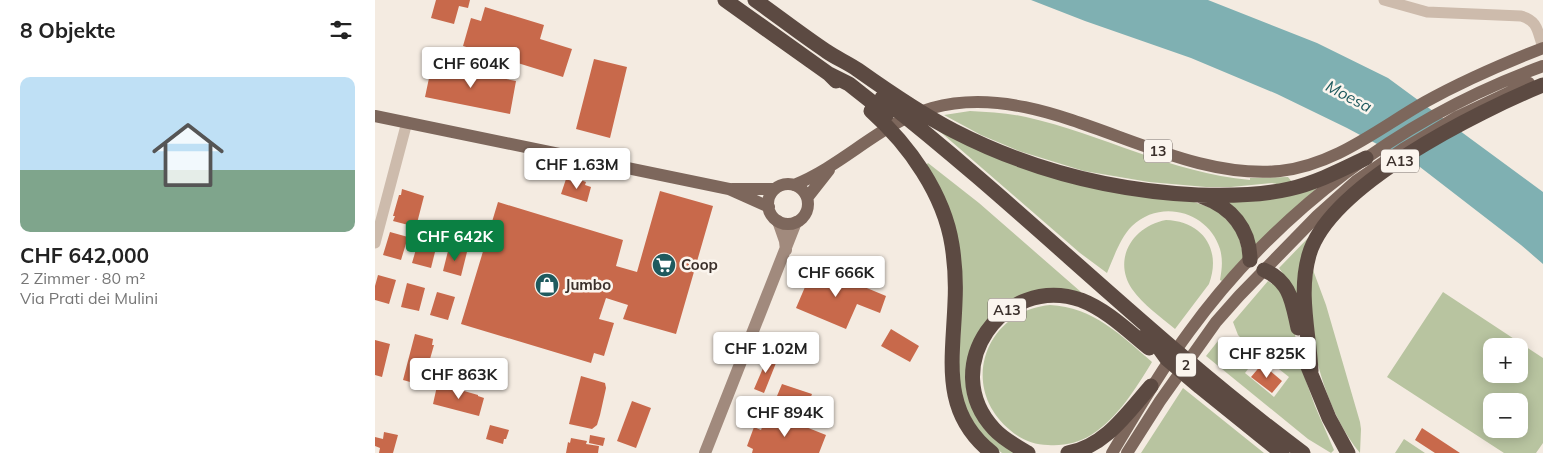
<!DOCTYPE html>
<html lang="de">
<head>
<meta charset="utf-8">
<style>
	:root { --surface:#fff; --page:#f6f6f6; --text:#222; --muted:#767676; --accent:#0b8043 }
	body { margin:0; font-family:Mulish,sans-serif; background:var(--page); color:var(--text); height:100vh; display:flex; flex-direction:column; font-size:19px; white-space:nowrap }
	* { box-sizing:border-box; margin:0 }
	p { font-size:16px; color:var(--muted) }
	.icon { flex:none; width:28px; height:28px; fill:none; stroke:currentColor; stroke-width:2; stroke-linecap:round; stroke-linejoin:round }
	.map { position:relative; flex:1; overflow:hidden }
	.panel { display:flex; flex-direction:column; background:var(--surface); width:375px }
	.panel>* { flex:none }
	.controls { position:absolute; left:1108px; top:338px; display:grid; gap:10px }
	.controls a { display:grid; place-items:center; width:45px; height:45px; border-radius:10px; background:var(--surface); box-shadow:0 2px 12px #0003; font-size:25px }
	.price { position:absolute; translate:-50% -42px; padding:0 11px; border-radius:5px; background:#fff; color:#222; font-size:16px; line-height:32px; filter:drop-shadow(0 1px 2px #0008) }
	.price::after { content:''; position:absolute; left:50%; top:30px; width:15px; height:11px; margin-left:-8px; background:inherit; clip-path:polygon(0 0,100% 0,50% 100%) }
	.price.current { background:var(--accent); color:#fff }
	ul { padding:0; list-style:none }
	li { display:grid; align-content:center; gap:10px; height:265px; padding:0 20px }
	li span { display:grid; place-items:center; height:155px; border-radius:10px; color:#555 }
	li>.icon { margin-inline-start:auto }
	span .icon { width:90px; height:90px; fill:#fffc; stroke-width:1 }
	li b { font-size:21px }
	h2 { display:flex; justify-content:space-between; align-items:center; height:60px; padding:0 20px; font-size:21px }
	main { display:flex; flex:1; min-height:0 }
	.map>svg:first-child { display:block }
</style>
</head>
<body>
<main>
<section class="panel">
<h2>8 Objekte<svg class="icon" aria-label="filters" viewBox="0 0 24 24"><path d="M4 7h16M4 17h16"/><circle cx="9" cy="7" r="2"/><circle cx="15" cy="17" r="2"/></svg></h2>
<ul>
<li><span style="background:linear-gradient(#bfe0f5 60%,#7fa58c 0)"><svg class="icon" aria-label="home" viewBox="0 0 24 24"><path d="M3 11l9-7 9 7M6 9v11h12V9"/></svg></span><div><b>CHF 642,000</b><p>2 Zimmer · 80 m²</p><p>Via Prati dei Mulini</p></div></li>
</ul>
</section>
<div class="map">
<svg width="1168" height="453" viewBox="0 0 1168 453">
	<rect width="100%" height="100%" fill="#f4ebe1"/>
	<path fill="#b8c4a0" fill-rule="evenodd" d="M595 111C614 112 633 113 651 117 727 134 796 173 875 180V178L913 177 917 182 906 185 897 183 856 187H831L774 182 709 171 644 151 606 135 569 115Z
		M562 129 798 199 819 202 842 210 862 231 869 257 847 281 845 280C847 269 848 260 845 249 834 212 786 198 757 226 745 238 739 257 732 273L705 253Z
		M553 163 604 203 706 292 705 295 628 307 594 384 644 453H627L611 440 594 418 586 397 584 366 587 292 551 165Z
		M942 188 879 246 850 201Z
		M791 220C827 221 847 249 834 284L800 329C786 317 768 305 757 289 737 259 758 226 791 220Z
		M933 238 935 239 924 301 918 288 904 268Z
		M938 270 951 305 985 422 986 429 985 453C955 417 936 355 934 308 934 296 937 282 938 270Z
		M893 281 897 284 899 281 911 297 931 381 940 406 959 450 956 453 933 439 831 356 843 341 861 344 880 360 870 373 899 397 914 377 870 342 863 335 858 322Z
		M1068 292 1168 358V443L1161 453H1129L1012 377ZM1116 346H1144V374H1116ZM1116 401H1144V429H1116Z
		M675 305C718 307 747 336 777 362 761 388 743 418 716 435 703 443 689 446 673 445 659 445 645 439 635 430 583 387 610 311 675 305Z
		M808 388 889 453H766Z
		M1029 439 1050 453H1020Z"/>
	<path fill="#7fb0b2" d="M656 0H833L942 43 1013 78 1168 192V264L1146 245 1045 167 972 128 902 94 816 58 710 21Z"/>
	<path fill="#c8694b" d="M61 0H95L93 8 84 6 79 24 56 18Z
		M110 7 169 25 165 39 197 49 188 77 88 46 96 18 106 21Z
		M219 59 252 67 235 138 201 129Z
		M57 64 141 81 135 114 50 97Z
		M200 178 211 182 210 185 216 187 212 202 186 194 191 179 199 182Z
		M27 189 49 196 41 227 18 221 20 216H18L24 195H26Z
		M285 191 338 206 301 334 248 319 253 305 231 298 224 319 239 323 229 356 219 353 216 363 86 324 123 202 248 240 241 266 262 272Z
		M15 232 33 237 26 260 8 255Z
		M44 239 62 244 56 268 37 263Z
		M74 247 92 252 86 276 68 271Z
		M439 266 511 296 505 313 482 304 471 329 421 308Z
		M3 275 21 280 14 304 0 300V286Z
		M32 283 50 288 44 311 26 307Z
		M62 292 80 297 73 320 55 315Z
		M516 329 544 346 535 362 506 346Z
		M40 334 58 339 57 345H59L51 373H49L46 385 28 380Z
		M0 340 15 344 7 377 0 375Z
		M394 354 403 358 389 393 379 389Z
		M887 364 907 381 897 393 876 377Z
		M206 376 230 383 231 388 225 415 222 425 217 429 194 424Z
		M407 384 437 394 431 410 404 399 402 396Z
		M62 386 75 389V387L103 395V396L109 398 104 416 58 404Z
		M257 401 276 408 261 448 242 441Z
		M393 412 451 435 444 453H377L378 449 372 446 379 427 386 430Z
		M115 425 134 430 131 439H129L128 444 111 439Z
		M1047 428 1085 453H1060L1040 440Z
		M9 432 23 435 18 453H4L5 448 0 446V437L8 439Z
		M215 435 230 438 228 446 214 443Z
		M196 438 212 441 211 444 224 446 223 453H191L193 442 195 443Z"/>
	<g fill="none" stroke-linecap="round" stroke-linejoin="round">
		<path stroke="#cdbbac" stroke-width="11" d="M1009 0 1052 12 1146 16C1164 21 1162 32 1168 47
			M0 243 32 122"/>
		<path stroke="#a18a7d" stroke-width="12" d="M403 221 410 241 411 250
			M330 453 421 222"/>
		<path stroke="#7d675c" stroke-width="12" d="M0 116 354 189 394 207
			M393 204a20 20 0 1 1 40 0a20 20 0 1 1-40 0Z
			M419 185C469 165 505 123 557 108 672 76 787 182 905 171 960 165 1003 129 1050 102 1088 81 1127 64 1168 48
			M357 189H400
			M432 198 454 170
			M737 453C762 412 785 371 814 332 902 211 1027 117 1168 66
			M752 453 785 401 841 322 864 296 942 216 981 181 1028 149 1082 117 1154 83"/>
		<path stroke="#5c4a42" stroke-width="15" d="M350 0 454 74 461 81
			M380 0C404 17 427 35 451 51 461 58 473 63 483 70 514 92 546 114 579 131 655 170 738 191 823 195 853 196 884 196 914 189 941 183 966 170 991 158
			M454 74 474 84 512 114
			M507 98C651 211 780 343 928 453
			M496 111C534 145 569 194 577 245 580 264 581 283 580 302 578 360 565 412 617 453
			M828 197C856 207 875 229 875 260
			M889 270C916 282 917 302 923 328
			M770 336 784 348 792 359 825 387 907 453
			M931 362 954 418 973 453
			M936 371C934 332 923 294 934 255 954 185 1104 111 1168 85
			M653 453C641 446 628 439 619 429 562 368 628 273 706 300 732 310 753 331 774 348
			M693 453C730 447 753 412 776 386"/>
	</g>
	<defs>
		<g id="supermarket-disc" transform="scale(1.25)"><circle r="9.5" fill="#1f5a5e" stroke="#fbf5ee"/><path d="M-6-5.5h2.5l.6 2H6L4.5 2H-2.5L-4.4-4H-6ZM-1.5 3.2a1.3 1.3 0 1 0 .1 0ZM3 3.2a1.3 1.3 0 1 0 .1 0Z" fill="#fff"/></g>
		<g id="shop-disc" transform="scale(1.25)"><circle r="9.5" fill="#1f5a5e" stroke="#fbf5ee"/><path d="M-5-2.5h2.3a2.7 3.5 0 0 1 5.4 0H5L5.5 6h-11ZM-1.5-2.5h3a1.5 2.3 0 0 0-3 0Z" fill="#fff"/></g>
	</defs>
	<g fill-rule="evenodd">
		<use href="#supermarket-disc" x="289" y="265"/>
		<use href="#shop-disc" x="172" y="285"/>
	</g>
	<g text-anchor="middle" stroke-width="5" stroke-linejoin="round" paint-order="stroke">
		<g fill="#fbf5ee" stroke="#756b66" stroke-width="1">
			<rect x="769" y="139.5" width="28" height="23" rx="4"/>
			<rect x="1006" y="149.5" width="38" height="23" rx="4"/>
			<rect x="613" y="298.5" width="38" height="23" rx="4"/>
			<rect x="801" y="353.5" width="20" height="23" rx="4"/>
		</g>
		<g font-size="14" font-weight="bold" fill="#3b302b">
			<text x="783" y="156">13</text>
			<text x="1025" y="166">A13</text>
			<text x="632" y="315">A13</text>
			<text x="811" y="370">2</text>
		</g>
		<g font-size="15" font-weight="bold" fill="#3b302b" stroke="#fbf5ee" text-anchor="start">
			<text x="306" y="270">Coop</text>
			<text x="190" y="290">Jumbo</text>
		</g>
		<g font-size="16" font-style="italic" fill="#1f5a5e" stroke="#fbf5ee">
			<text transform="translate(974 96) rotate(28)" y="6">Moesa</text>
		</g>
	</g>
</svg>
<div class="controls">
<a>+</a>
<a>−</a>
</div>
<b class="price" style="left:96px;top:89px">CHF 604K</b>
<b class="price" style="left:202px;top:190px">CHF 1.63M</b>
<b class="price current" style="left:80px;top:262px">CHF 642K</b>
<b class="price" style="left:461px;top:298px">CHF 666K</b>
<b class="price" style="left:391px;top:374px">CHF 1.02M</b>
<b class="price" style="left:892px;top:379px">CHF 825K</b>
<b class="price" style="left:84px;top:400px">CHF 863K</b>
<b class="price" style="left:410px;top:438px">CHF 894K</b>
</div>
</main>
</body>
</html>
